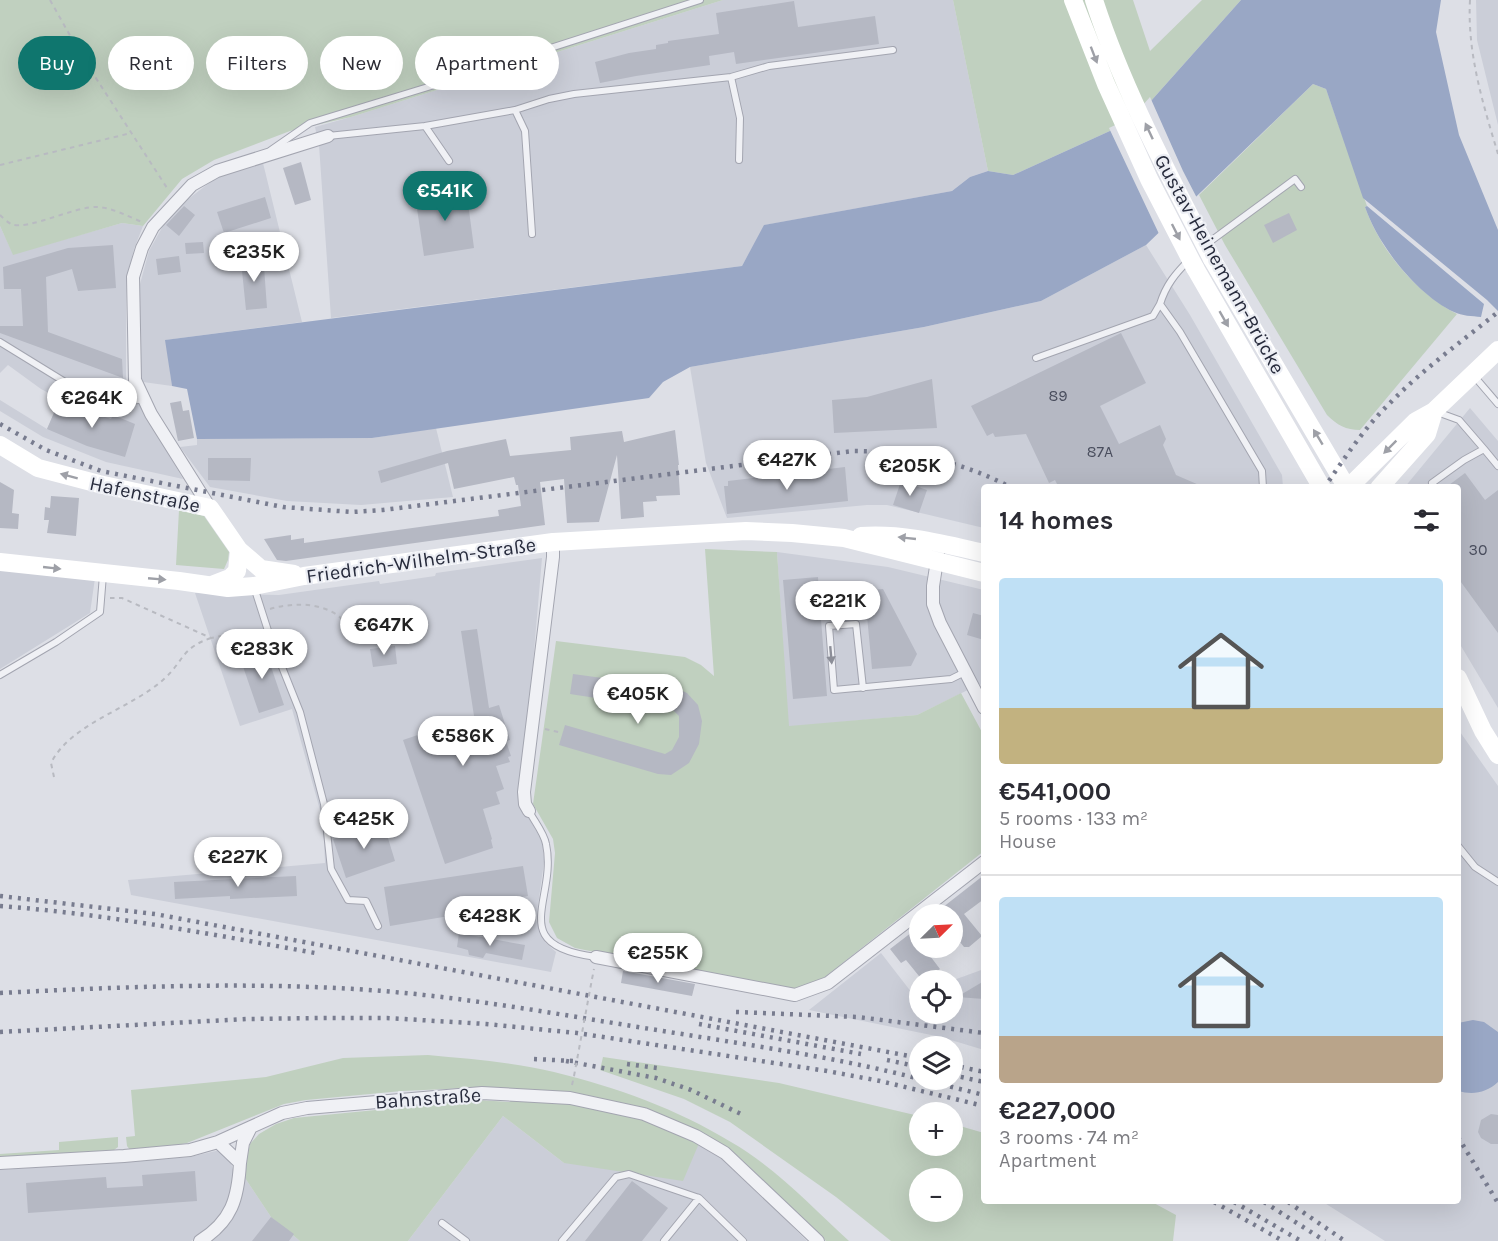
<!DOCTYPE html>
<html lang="en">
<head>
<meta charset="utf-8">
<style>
	:root { --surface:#fff; --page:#f7f7f7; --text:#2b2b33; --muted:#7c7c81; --line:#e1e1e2; --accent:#0f766e }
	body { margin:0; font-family:Karla,sans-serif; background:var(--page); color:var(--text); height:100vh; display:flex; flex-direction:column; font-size:22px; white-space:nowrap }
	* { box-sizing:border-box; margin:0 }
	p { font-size:20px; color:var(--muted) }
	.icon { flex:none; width:33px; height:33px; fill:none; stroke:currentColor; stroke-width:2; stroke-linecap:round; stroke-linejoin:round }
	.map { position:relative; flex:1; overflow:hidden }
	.drawer { position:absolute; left:981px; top:484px; width:480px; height:720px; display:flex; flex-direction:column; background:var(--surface); border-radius:6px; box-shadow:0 6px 24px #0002 }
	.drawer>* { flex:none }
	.guide { position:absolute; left:18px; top:36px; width:570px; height:54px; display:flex; gap:12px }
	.needle { width:39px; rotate:66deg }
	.tools { position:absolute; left:909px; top:904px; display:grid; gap:12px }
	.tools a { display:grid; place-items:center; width:54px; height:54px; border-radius:50%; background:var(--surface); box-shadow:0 6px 24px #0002; font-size:30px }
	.price { position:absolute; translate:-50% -51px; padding:0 14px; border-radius:21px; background:#fff; color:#222; font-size:20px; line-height:39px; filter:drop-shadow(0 2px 3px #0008) }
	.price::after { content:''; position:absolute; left:50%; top:36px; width:18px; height:14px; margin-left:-9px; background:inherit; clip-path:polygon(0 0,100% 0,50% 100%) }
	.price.active { background:var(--accent); color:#fff }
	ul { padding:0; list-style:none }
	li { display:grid; align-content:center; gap:12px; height:318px; padding:0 18px }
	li+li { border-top:2px solid var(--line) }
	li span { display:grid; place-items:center; height:186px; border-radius:6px; color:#555 }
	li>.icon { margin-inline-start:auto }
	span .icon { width:108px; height:108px; fill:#fffc; stroke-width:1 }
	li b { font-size:26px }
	h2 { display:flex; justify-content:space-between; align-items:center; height:72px; padding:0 18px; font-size:26px }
	.tag { padding:0 21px; border-radius:27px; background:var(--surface); box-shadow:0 6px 24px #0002; font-size:21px; line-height:54px }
	.tag.active { background:var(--accent); color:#fff }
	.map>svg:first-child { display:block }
</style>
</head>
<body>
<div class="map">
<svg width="1498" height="1241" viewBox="0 0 1498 1241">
	<rect width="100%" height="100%" fill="#dddfe6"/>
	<path fill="#cbced8" d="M723 0H953L988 171 970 177 952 191 765 225 742 266 331 318 319 145 315 127 351 117Z
		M1476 0H1498V125L1477 40Z
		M263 163 302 322 166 340 172 386 143 382 140 373V284L149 251 163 226 183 203 217 177Z
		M122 223 143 226 134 249 126 281V381L183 479 106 462 43 437 0 411V400L47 429 60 399 41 389 8 365 0 373V226L13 254Z
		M1146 245 1190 315 1282 475 1283 487 984 488V528L887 505H867L727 518 706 463 690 367 924 327 1041 301Z
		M1470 408 1498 441V708L1458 641V488H1404Z
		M436 428 453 497 361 505 287 501 210 487 180 447 197 445V439L372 438Z
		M777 552 888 567 984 590V692L980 684 917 715 788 727Z
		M542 558 521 804 543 843 544 862 536 920 545 942 556 952 551 972 131 895 128 880 325 863 323 821 292 709 240 726 195 593 279 595 379 581 380 584 435 576 436 573Z
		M0 567 95 578 90 613 0 669Z
		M1458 729 1498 786V1241H1385L1323 1202H1458Z
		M881 953 912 993 919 991 920 1014H952L951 981 984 969V1050L941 1037 809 1010Z
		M503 1116 564 1163 699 1144 723 1158 807 1241H408Z
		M220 1150 231 1163 234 1173 229 1200 212 1226 191 1241H0V1170L190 1157Z
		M245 1178 271 1217 300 1241H207L230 1220 238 1207Z"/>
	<path fill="#c0d0bf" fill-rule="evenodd" d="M0 0H723L351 117 290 131 214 160 182 179 143 226 122 223 13 255 0 226Z
		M953 0H1133L1150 51 1202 0H1241L1134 120 1013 175 988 171Z
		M1313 84 1326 89 1367 206 1365 207C1380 250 1416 293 1457 314L1360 430C1346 430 1337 425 1327 415L1225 245 1199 195Z
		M179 510 204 516 229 552 228 560 224 569 176 565Z
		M705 549 777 552 789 726 917 715 961 693 984 736V851L825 977 801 987 783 990 575 948 557 938 549 922 555 853 553 839 533 804 556 641 685 657 701 665 714 676Z
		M428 1055C470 1059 513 1062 554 1072 616 1087 677 1109 731 1142 775 1167 812 1207 849 1241H826L738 1156 703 1134 683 1181 564 1163 503 1116 408 1241H300L271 1217 245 1178 246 1162 250 1144 259 1134 276 1124 294 1118 478 1100 510 1102 515 1091 468 1088 402 1091 306 1100 284 1104 187 1143 172 1146 130 1150 127 1146 126 1137 135 1136 131 1090 266 1077 343 1058Z
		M603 1057 779 1083 919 1116 920 1146H952L953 1124 984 1133V1202H1152L1176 1215 1173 1241H891L836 1197 730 1122 684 1099 600 1070ZM920 1179H952V1212H920Z
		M118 1137V1147L114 1150 0 1157V1154L59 1150V1142Z"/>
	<path fill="#99a7c5" d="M1241 0H1441L1436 32 1459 135 1498 230V311L1487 300 1363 198 1326 89 1313 84 1146 245 1041 301 924 327 690 367 663 382 649 398 372 438 197 439 187 389 172 386 165 340 742 266 764 225 952 191 970 177 988 171 1013 175 1134 120Z
		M1367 206 1484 304 1481 317C1472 316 1462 316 1454 312 1417 295 1378 245 1365 207Z
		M1473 1020 1484 1022 1498 1032V1082C1486 1093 1473 1095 1458 1091V1023Z"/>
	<path fill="#dddfe6" d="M1150 97 1183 171 1198 200 1160 236 1109 128 1132 117Z"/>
	<path fill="#b5b8c3" d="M794 1 798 27 875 16 879 44 736 64 734 52 709 56 710 65 636 76 600 83 595 62 629 53 656 49V45L668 43V41L719 34 716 13Z
		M301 162 311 200 295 205 283 168Z
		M466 188 474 248 424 256 415 195Z
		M265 197 271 218 224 233 217 212Z
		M184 206 195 215 179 236 166 225Z
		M1289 213 1297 230 1273 243 1264 225Z
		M203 242 204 253 186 254 185 243Z
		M113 245 116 288 78 291 72 269 46 277 48 332 122 359 123 378 0 333V326H23L21 289H4L3 267 68 248Z
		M263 253 267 308 246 310 241 261Z
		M179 256 181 272 158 275 156 259Z
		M1121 333 1146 383 1100 406 1119 444 1160 425 1166 439 1163 445 1176 475 1206 488H1059L1055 480 1049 483 1026 434 995 437 993 433 987 436 971 406Z
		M932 379 937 428 834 433 832 400 867 397Z
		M60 399 96 414 111 419 113 415 135 424 125 457 87 446 47 429Z
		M181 401 183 411 189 410 194 438 178 441 170 403Z
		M675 430 679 465H678L680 495 656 496 657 501 643 502 644 517 621 519 617 455 599 522 567 523 564 479 540 482 545 525 286 561 277 560 264 539 291 535V540L304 538V543L499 516 498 510 521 506 518 485H516L514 477 454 489 448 463 381 483 378 471 447 451 506 439 510 456 571 450 570 437 622 431 624 442Z
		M208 458H251L250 481 208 480Z
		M845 467 848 501 727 514 724 486H728V481Z
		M1465 473 1485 500 1498 490V633L1458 578V488H1445Z
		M901 481 927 490 919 513 893 505Z
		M0 482 14 490 12 513 19 514 18 529 0 528Z
		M51 496 79 498 76 536 47 533 49 520H44L45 507 50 508Z
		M818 577 819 594 883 589 917 654 911 666 872 669 867 616 821 619 827 696 793 699 783 580Z
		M973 613 984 616V640L967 635Z
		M477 629 489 708 499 705 510 740 506 741 511 756 508 757 510 762 496 766 504 789 496 792 500 804 483 809 492 839 491 840 493 848 445 864 403 740 474 716 461 631Z
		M264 646 284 705 259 713 239 655Z
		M395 646 397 664 373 667 370 649Z
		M573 674 676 688 687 693 698 705 702 721 699 744 689 763 671 775 658 774 559 745 565 725 665 754 672 750 679 737V716L673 710 570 694Z
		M383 822 395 861 346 878 333 839Z
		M523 866 528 896 448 909 449 916 390 926 384 887Z
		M984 875V899L964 914 982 936 969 947H964L952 932V915H933Z
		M296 876 297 896 230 899V896L175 899 174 882Z
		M920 926V948H924L940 969 925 981H923L906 960 901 963 890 949Z
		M459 933 525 945 522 960 486 953 483 958 469 955 468 950 457 947Z
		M623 971 695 984 692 996 621 983Z
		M984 981V999L957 997Z
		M1491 1114 1498 1115V1144H1491L1481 1138 1478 1132 1481 1120Z
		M195 1171 197 1201 28 1213 26 1183 106 1177 107 1188 143 1186 142 1175Z
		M632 1181 668 1208 642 1241H585Z
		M271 1217 294 1234 289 1241H252Z"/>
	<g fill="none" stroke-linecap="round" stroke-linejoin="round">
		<g stroke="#a3a5b0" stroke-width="8">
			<path id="lane" d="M731 77 740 118 739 160
				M515 110 549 99 574 94 731 77 769 66 893 50
				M425 126 515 110 525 131 532 234
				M328 136 425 126 449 161
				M271 150 310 123 451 80 700 0
				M1208 243 1295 179 1301 187
				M1189 260C1175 274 1166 285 1160 304L1180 332 1262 471 1263 488
				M0 342 65 382 127 402 143 399
				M1036 358 1153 316 1160 304
				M1474 376 1498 404
				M1484 449 1498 466
				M1432 483 1464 460 1484 449 1459 420 1437 412
				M254 587 270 637 300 712 324 804 331 869 348 900 366 901 378 926
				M0 675 56 642 100 612 103 575
				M863 688 856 624 829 626 834 690 951 679 965 672
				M529 811C534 821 544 833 546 844 558 900 504 945 596 957
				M1458 846 1475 867 1498 882
				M442 1223 466 1241
				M562 1241 616 1177 629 1174 699 1198 743 1241
				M664 1241 699 1198"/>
		</g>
		<g stroke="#a3a5b0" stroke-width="14">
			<path id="street" d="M210 508 151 414 135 380 133 277 142 248 153 227 192 185 217 171 328 136
				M938 554 933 586V604L940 623 984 708
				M529 811 525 804 524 792 553 557V542
				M596 957 795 995 828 983 984 862
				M0 1163 124 1156 190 1150 218 1142 282 1113 307 1108 482 1093 570 1098 644 1114 696 1136 725 1153 818 1241
				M240 1163 243 1143 251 1127
				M200 1241C232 1221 238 1198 240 1163L218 1142"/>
		</g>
		<path stroke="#b8bac1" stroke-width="2" stroke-dasharray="4.5 4.5" stroke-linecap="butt" d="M50 0 81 55 169 191
			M1470 0C1467 53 1483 104 1498 154
			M0 165 131 133
			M0 215C3 218 7 222 11 224 28 231 74 206 98 207 113 208 127 216 142 222
			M110 598H122L211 638 221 636
			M270 609C294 602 325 602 343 620
			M545 729 562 733
			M54 777 51 763C71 723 131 709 164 679 184 661 181 648 211 638
			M592 979 594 969
			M572 1085 574 1076"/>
		<use href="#lane" stroke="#f0f1f5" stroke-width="6"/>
		<use href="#street" stroke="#f0f1f5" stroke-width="12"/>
		<path stroke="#fff" stroke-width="18" d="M1212 259 1347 488
			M1195 268 1322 488
			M0 445 38 468 99 484 210 508 239 550 261 569 294 574
			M1348 488 1416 421 1434 411 1498 350
			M1379 488 1427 434 1434 411
			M861 536C903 533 944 544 984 553
			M0 562 179 581 228 588 254 586 304 576 553 542 746 531 792 533 844 538 984 573
			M212 585 230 578 237 571 239 550
			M1458 678 1483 731 1498 755"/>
		<path stroke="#787c8f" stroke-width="4.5" stroke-dasharray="3 6" stroke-linecap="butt" d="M0 424 46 450 101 471 283 507 352 512 383 510 853 451C909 451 962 461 1012 488
			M1324 488C1344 459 1364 428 1389 404 1422 370 1461 342 1498 312
			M0 896 155 914 920 1058
			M0 906C106 914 211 934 315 953
			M0 993C118 987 236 982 354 989 458 995 561 1015 663 1031 749 1045 835 1057 920 1079
			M736 1012 858 1017 984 1033
			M699 1024 861 1054
			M0 1032 247 1019 324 1018H387L486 1024 577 1033 827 1071 880 1081 984 1106
			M534 1059 573 1061
			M887 1060 920 1067
			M566 1061 656 1078 691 1090 743 1115
			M627 1064 657 1068
			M952 1065 984 1072
			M952 1075 984 1082
			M924 1080 984 1095
			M1458 1137 1498 1203
			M1214 1202 1283 1241
			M1234 1202 1301 1241
			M1264 1202 1325 1241
			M1288 1202 1345 1241"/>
		<path stroke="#b8bac1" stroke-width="2" stroke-dasharray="4.5 4.5" stroke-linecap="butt" d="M574 1076 592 979"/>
		<path stroke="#fff" stroke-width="18" d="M1073 0 1106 84 1149 179 1195 268
			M1094 0C1123 90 1169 175 1212 259"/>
	</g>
	<defs><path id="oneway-solid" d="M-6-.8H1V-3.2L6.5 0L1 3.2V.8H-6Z" transform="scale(1.5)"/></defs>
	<g fill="#9ea0a7">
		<use href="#oneway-solid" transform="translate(1094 55) rotate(69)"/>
		<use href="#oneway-solid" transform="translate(1149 131) rotate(-115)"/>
		<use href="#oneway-solid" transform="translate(1176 232) rotate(63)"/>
		<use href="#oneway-solid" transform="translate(1224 319) rotate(60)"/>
		<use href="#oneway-solid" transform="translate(1318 437) rotate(-121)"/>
		<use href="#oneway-solid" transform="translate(1390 447) rotate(135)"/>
		<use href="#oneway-solid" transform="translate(69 476) rotate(-165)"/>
		<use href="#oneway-solid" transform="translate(907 538) rotate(-174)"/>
		<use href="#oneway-solid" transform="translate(52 568) rotate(6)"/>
		<use href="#oneway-solid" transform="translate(157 579) rotate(5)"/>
	</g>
	<use fill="#8c8e98" href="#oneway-solid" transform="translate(831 655) rotate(85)"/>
	<g text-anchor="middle" stroke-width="4.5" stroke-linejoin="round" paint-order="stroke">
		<g font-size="16" fill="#4a4e5e">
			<text x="1058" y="401">89</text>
			<text x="1100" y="457">87A</text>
			<text x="1478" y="555">30</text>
		</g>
		<g font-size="20" fill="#272b3c" stroke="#eceef4">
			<text transform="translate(1220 264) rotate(61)" y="7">Gustav-Heinemann-Brücke</text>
			<text transform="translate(145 494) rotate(12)" y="7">Hafenstraße</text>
			<text transform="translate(421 560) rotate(-8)" y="7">Friedrich-Wilhelm-Straße</text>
			<text transform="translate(428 1098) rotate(-4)" y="7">Bahnstraße</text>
		</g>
	</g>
</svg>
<div class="tools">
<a><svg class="needle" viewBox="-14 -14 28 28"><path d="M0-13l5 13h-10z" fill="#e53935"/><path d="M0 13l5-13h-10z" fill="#7c7c81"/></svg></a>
<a><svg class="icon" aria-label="locate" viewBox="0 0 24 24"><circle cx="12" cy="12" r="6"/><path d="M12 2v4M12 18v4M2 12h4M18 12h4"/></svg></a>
<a><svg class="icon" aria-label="layers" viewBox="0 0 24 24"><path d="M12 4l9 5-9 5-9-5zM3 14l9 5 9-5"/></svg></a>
<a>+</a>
<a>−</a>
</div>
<b class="price active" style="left:445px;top:222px">€541K</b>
<b class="price" style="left:254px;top:283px">€235K</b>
<b class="price" style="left:92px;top:429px">€264K</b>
<b class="price" style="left:787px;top:491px">€427K</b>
<b class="price" style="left:910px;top:497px">€205K</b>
<b class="price" style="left:838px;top:632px">€221K</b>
<b class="price" style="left:384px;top:656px">€647K</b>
<b class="price" style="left:262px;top:680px">€283K</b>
<b class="price" style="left:638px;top:725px">€405K</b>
<b class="price" style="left:463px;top:767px">€586K</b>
<b class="price" style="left:364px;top:850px">€425K</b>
<b class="price" style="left:238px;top:888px">€227K</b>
<b class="price" style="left:490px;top:947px">€428K</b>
<b class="price" style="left:658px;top:984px">€255K</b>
<div class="guide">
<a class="tag active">Buy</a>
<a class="tag">Rent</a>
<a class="tag">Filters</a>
<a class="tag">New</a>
<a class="tag">Apartment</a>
</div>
<section class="drawer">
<h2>14 homes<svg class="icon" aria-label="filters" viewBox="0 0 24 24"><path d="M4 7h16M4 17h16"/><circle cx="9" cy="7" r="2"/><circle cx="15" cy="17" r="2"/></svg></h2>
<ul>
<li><span style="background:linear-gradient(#bfe0f5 70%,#c2b280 0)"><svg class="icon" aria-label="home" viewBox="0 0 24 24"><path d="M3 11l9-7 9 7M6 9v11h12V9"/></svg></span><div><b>€541,000</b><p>5 rooms · 133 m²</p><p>House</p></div></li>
<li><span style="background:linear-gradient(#bfe0f5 75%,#b9a48a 0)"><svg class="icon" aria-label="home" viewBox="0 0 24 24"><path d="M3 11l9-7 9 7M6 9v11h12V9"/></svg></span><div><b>€227,000</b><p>3 rooms · 74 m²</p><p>Apartment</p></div></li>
</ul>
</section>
</div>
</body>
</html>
